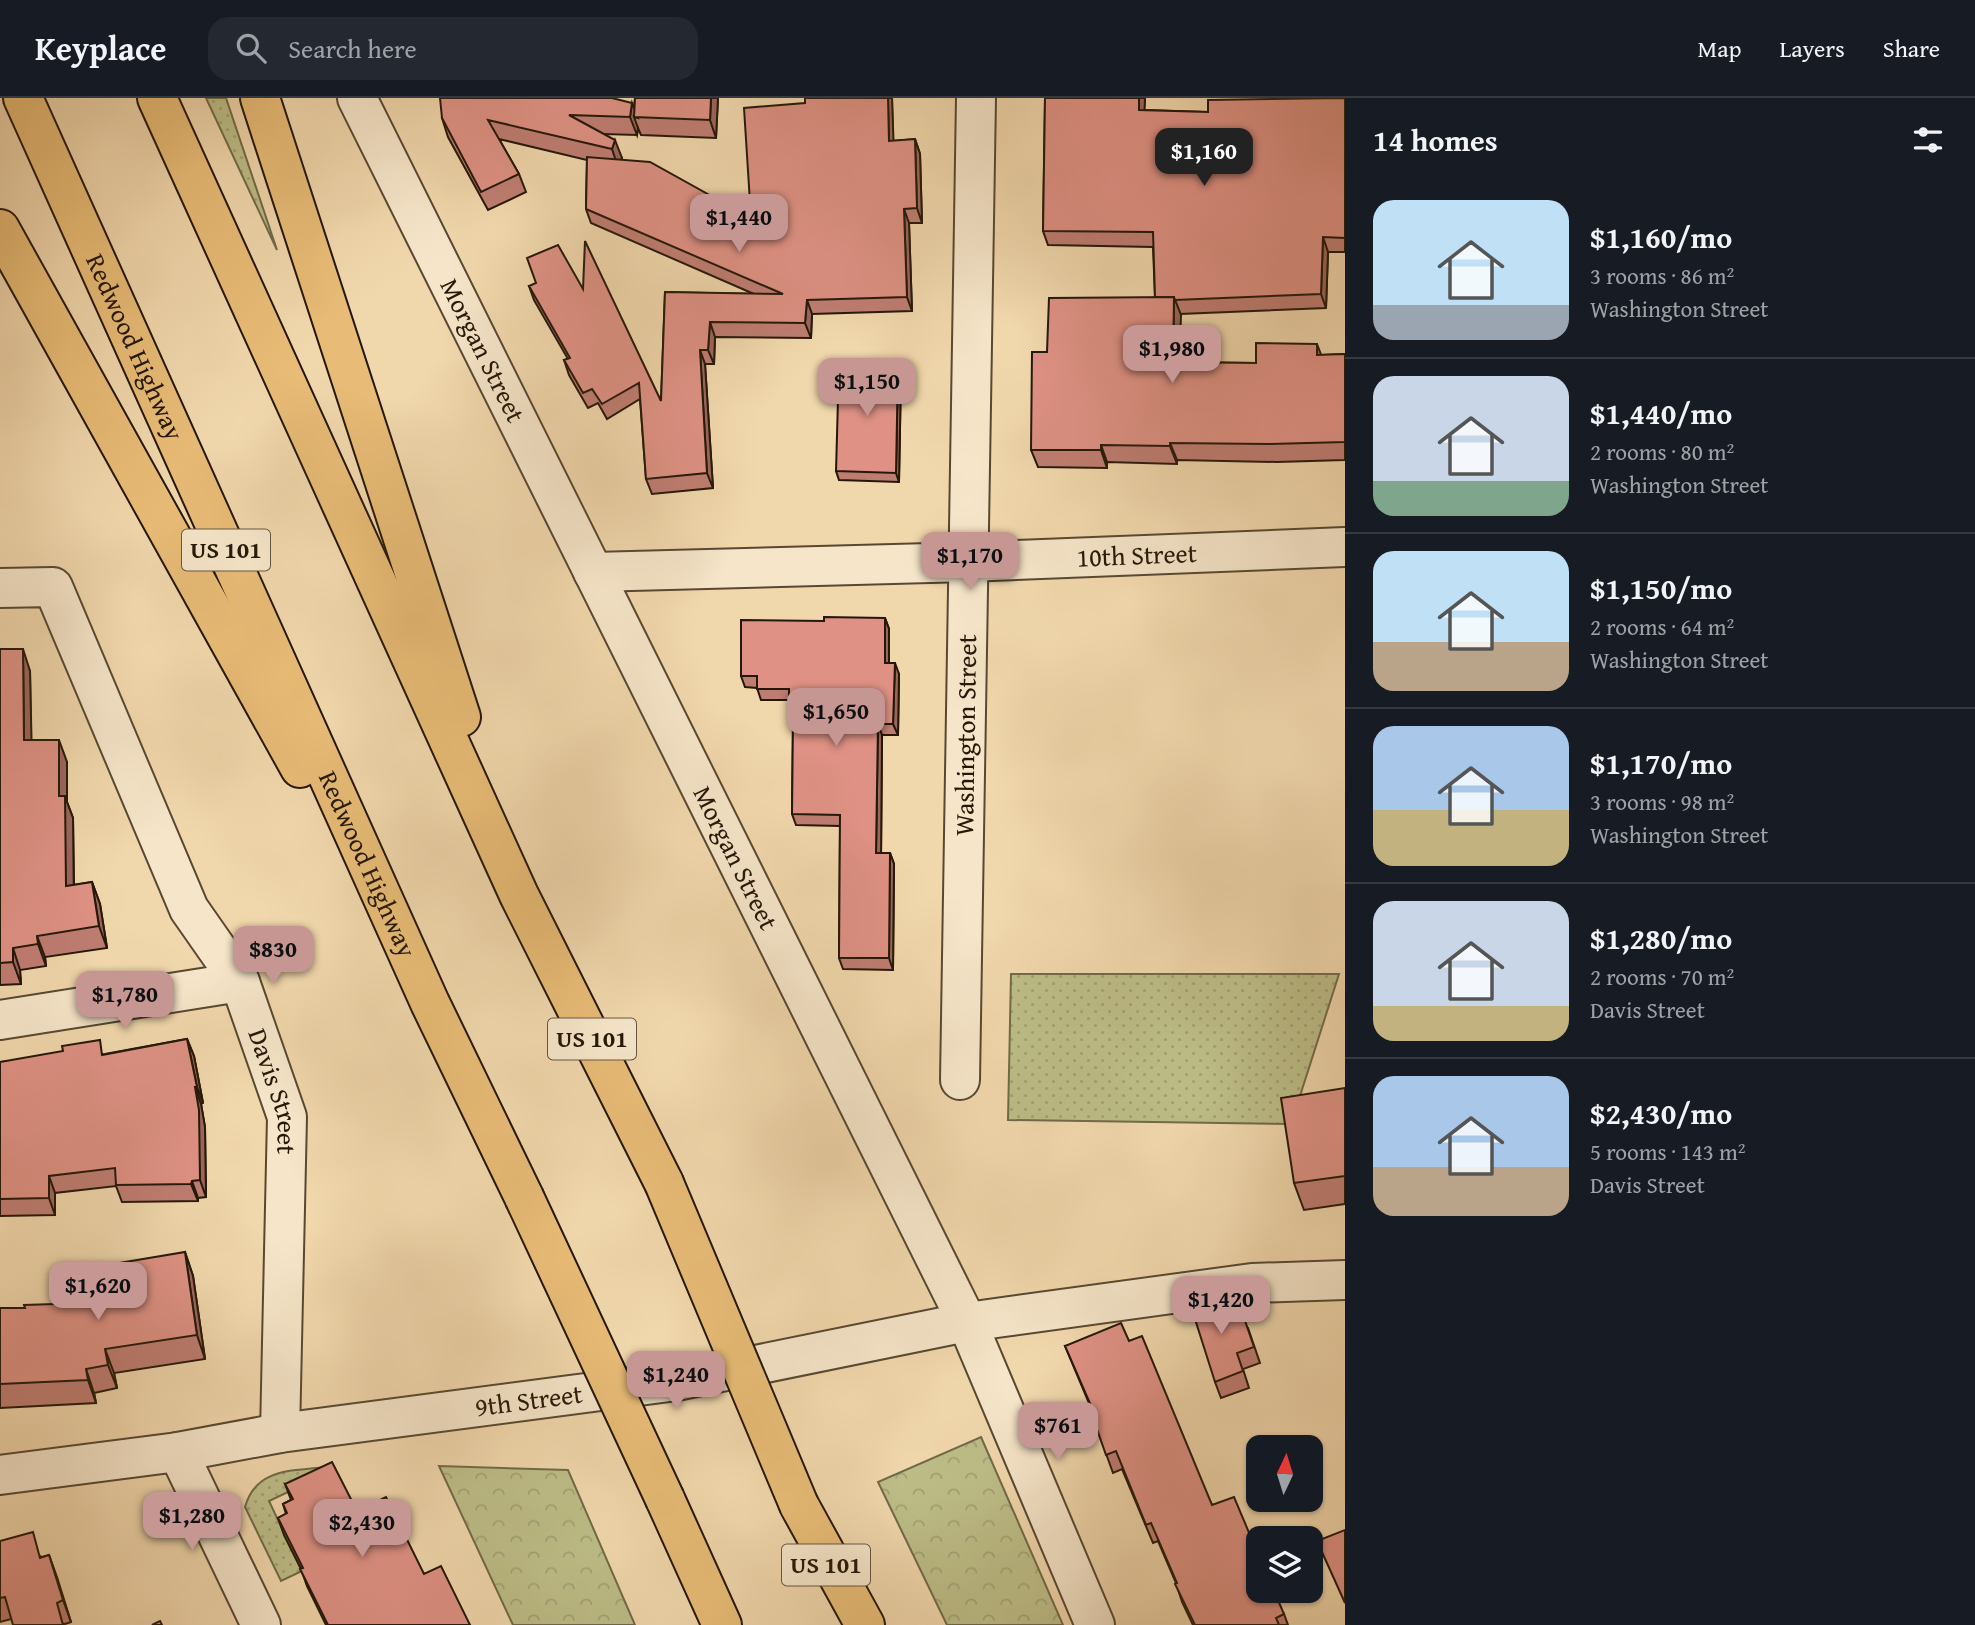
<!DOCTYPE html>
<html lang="en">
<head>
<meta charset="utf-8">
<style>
	:root { --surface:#171b24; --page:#242831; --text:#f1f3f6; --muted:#9ea1a6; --line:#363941; --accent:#c59692 }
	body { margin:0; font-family:"Gentium Book Plus",serif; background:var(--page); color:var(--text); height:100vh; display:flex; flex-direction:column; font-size:26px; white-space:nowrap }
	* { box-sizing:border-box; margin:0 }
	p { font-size:23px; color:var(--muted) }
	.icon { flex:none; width:38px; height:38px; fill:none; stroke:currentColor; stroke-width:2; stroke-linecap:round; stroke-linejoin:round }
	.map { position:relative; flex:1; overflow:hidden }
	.panel { display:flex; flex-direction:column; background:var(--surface); width:630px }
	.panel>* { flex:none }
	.needle { width:46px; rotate:4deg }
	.buttons { position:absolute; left:1246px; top:1337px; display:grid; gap:14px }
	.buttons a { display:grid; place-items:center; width:77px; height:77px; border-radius:14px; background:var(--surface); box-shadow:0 2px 5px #0004; font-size:35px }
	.price { position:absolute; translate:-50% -60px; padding:0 16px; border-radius:14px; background:var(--accent); color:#111; font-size:23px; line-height:46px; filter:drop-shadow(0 2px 4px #0008) }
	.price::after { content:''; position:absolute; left:50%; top:42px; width:21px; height:16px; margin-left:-10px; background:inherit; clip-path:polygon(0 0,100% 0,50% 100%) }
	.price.active { background:#222; color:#fff }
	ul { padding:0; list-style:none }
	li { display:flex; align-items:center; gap:21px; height:175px; padding:0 28px }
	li+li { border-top:2px solid var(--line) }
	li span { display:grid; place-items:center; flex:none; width:196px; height:140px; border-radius:21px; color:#555 }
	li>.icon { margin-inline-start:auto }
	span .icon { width:84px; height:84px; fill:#fffc; stroke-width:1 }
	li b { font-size:30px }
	h2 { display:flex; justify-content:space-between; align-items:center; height:84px; padding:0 28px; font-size:30px }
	header { display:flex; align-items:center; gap:42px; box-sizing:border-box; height:98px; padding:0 35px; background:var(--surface); border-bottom:2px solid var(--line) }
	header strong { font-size:33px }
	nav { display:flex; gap:38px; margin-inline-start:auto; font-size:24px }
	.search { width:490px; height:63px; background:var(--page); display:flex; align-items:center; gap:18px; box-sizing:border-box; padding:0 24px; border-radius:21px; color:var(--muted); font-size:26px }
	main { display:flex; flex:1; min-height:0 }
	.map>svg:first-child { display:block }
</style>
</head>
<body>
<header>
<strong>Keyplace</strong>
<div class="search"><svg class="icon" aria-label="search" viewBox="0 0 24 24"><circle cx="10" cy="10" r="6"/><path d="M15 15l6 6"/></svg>Search here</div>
<nav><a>Map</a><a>Layers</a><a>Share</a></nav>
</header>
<main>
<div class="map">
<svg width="1345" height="1527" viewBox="0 0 1345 1527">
	<defs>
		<pattern id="grass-dots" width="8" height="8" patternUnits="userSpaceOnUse" patternTransform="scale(1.75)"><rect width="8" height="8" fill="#bdbd87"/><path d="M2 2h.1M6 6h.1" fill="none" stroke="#a2a273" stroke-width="1.8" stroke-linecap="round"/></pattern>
		<pattern id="forest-crowns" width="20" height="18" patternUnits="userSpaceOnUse" patternTransform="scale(1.75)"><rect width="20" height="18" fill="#bdbd87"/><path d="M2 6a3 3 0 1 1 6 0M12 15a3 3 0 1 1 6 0" fill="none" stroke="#a2a273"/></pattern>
	</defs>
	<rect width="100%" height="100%" fill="#f1d7ac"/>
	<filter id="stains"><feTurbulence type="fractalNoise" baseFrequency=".00286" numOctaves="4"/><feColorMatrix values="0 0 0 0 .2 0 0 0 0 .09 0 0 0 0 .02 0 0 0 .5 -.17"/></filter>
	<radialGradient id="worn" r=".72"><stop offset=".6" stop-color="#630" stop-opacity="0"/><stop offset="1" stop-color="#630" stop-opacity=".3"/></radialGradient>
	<path fill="url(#grass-dots)" stroke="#716a48" stroke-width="2" d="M206 0H226L277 152Z
		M1011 876H1339L1291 1026 1008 1022Z
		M325 1369 328 1375 269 1403 302 1473 281 1483 245 1409C256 1370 292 1373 325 1369Z"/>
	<path fill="url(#forest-crowns)" stroke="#716a48" stroke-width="2" d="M981 1339 1063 1527H947L878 1384Z
		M439 1368 568 1372 635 1527H513Z"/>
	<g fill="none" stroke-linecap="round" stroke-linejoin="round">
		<g stroke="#584832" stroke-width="42">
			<g id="minor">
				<path id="s1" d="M357 0 967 1224"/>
				<path id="s2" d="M593 474 968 464 1345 449"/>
				<path id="s3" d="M0 490 53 489 189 811 240 884 287 1019 280 1335"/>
				<path d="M0 922 240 884"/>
				<path id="s4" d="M960 982 976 0"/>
			</g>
		</g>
		<g stroke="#584832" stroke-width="42">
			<g id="tertiary">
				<path d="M967 1224 1095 1527"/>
				<path d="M178 1354 261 1527"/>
				<path id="s5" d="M0 1377 178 1354 280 1335 677 1283 967 1224 1252 1185 1345 1182"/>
			</g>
		</g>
		<g stroke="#251809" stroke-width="42">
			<g id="motorway">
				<path id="s6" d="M23 0 430 905 524 1099"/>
				<path d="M157 0 519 797 664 1085"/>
				<path d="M260 0 461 619"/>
				<path d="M0 131 300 670"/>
				<path d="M665 1401 722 1527"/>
				<path d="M799 1407 865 1527"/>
			</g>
		</g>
		<use href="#minor" stroke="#f6e5c9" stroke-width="38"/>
		<use href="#tertiary" stroke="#f6e5c9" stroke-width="38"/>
		<use href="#motorway" stroke="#e8bc76" stroke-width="38"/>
		<g stroke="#251809" stroke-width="42" stroke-linecap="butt">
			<path id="motorway-bridge" d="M664 1085 799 1407
				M524 1099 665 1401"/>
		</g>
		<use href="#motorway-bridge" stroke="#e8bc76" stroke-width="38"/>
	</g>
	<path fill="#bf7d72" stroke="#251809" stroke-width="2" d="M635 0H718L716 40 641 37 638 30 637 37 604 36 622 60 621 62 751 120 805 5V0H892L893 43 915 41 920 56 922 125H909L912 213 812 216 811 240 715 239 714 266H705L713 390 652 396 646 381 640 301 607 321 598 305 588 310 569 277 564 262 568 261 534 202 529 188 583 191 661 303 665 194 754 196 591 125 586 111 587 62 499 41 519 76 526 94 488 112 448 39 442 20 632 5 634 10Z
		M1045 0H1145L1144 12 1208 14 1345 0V154H1328L1326 210 1180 216V264L1256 265 1321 257 1345 256V362L1277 364 1177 362V366L1107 364V370L1038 369 1031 352 1047 254 1155 199 1153 149 1048 147 1043 133Z
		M898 267 901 276 899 384 839 382 836 373Z
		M885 520 889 531V565L899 576 898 637H882L881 755H890L894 766 893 872 843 871 839 860 840 728 796 727 792 716 793 629 789 619V602H761L757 590 745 589 741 578 824 523Z
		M0 551 30 573 31 642 67 664V704L73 720 74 787 92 784 100 806 107 850 45 859 46 868 20 872 21 886 0 887Z
		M187 941 194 958 203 1005 201 1006 205 1029 206 1099 198 1100V1103L122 1104 116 1088 55 1095V1117L0 1118V964L105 956Z
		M1345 990V1106L1304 1112 1294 1085Z
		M185 1154 193 1178 205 1261 114 1275 117 1290 94 1295 96 1305 0 1310V1210H25L55 1206 106 1196Z
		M1225 1220 1248 1230 1260 1265 1243 1271 1249 1290 1221 1300 1215 1284Z
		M1129 1243 1212 1407 1284 1516 1288 1527H1193L1182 1504 1176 1485 1158 1443 1153 1445 1122 1371 1113 1375 1090 1311 1091 1310 1065 1248Z
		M285 1386 357 1413 424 1476 470 1527H326L307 1488 301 1471 284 1437 278 1420 286 1416 283 1406 291 1402Z
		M0 1443 42 1459 49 1457 71 1524 65 1526 11 1521 0 1524Z"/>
	<path fill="#9b665c" stroke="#251809" stroke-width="2" d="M711 0H718L716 40 710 22Z
		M888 0H892L894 57 889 43Z
		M1139 0H1145L1144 26 1139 12Z
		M632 5 638 20 634 19 638 30 637 37 630 19Z
		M915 41 920 56 922 125 917 110Z
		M615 42 622 60 618 69 612 51Z
		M904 111 909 125 912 213 907 199Z
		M1323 139 1328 154 1326 210 1321 196Z
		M1174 199 1181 217 1179 281 1173 264Z
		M807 202 812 216 811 240 805 225Z
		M710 224 715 239 714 266 708 252Z
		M1317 246 1324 264 1317 257Z
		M700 252 705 266 713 390 707 375Z
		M898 267 901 276 899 384 896 375Z
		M1170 345 1177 362V366L1170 348Z
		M1101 347 1107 364V370L1101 352Z
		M885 520 889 531V576L885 565Z
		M23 551 30 573 32 664 24 642Z
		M895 565 899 576 898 637 893 626Z
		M878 626 882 637 881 766 876 755Z
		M59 642 67 664V704L73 720 74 810 66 788 59 698Z
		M890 755 894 766 893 872 889 860Z
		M92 784 100 806 107 850 99 828Z
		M37 838 45 859 46 868 38 846Z
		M13 850 20 872 21 886 13 864Z
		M187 941 194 958 203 1005 197 989Z
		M195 989 201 1006 205 1029 206 1099 200 1082Z
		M49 1078 55 1095V1117L49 1100Z
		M192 1083 198 1100V1103L191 1086Z
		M185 1154 193 1178 205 1261 197 1237Z
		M105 1251 114 1275 117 1290 108 1267Z
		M86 1271 94 1295 96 1305 88 1282Z
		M49 1457 57 1479 71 1524 63 1502Z"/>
	<path fill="#de9184" stroke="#251809" stroke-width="2" d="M440 0H612L632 5 630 19 569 17 615 42 612 51 488 22 519 76 481 94 442 20Z
		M635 0H711L710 22 634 19Z
		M805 0H888L889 43 915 41 917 110 904 111 907 199 807 202 805 225 710 224 708 252H700L707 375 646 381 639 285 602 306 592 291 583 295 564 262 570 260 529 188 536 185 527 160 558 147 583 191 585 143 661 303 665 194 783 196 586 111 587 59 650 64 751 120 744 10 805 5Z
		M1045 0H1139V12L1208 14V2L1345 0V140L1323 139 1321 196 1175 202 1174 199H1155L1153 134 1043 133Z
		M1174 199 1173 264 1256 265V245L1317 246V257L1345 256V344L1270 346 1170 345V348L1101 347V352H1031L1032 254H1047L1049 200Z
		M839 266 898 267 896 375 836 373Z
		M824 519 885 520V565H895L893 626H878L876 755H890L889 860H839L840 717 792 716 793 619H789V591H757V578H741V522L824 523Z
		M0 551H23L24 642H59V698H65L66 788 92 784 99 828 37 838 38 846 13 850V864L0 865Z
		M187 941 197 989H195L199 1012 200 1082 192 1083 191 1086 116 1087 115 1070 49 1078V1100L0 1101V964L63 953 62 948 100 942 102 957Z
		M1345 990V1078L1294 1085 1281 1000Z
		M185 1154 197 1237 105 1251 108 1267 86 1271 88 1282 0 1286V1210H25L24 1207 55 1206 106 1196 101 1168Z
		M1216 1195 1224 1220 1242 1214 1254 1249 1237 1255 1243 1273 1215 1284 1188 1199Z
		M1121 1225 1129 1243 1142 1238 1212 1407 1234 1399 1258 1456V1493H1274L1284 1516 1276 1520 1279 1527H1195L1175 1486 1177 1485 1151 1425 1146 1427 1116 1353 1106 1357 1090 1311 1092 1310 1065 1248Z
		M332 1364 357 1413 386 1399 424 1476 441 1468 470 1527H328L300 1471 303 1470 278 1420 287 1415 283 1406 293 1401 285 1386Z
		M1345 1432V1505L1317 1443Z
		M33 1434 40 1460 49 1457 63 1502 57 1505 63 1527H13L5 1499 0 1500V1443Z
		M160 1523 162 1527H152Z"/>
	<g text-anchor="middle" stroke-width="5" stroke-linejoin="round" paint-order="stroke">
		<g fill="#f6e5c9" stroke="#645643" stroke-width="2">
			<rect x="182" y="431.5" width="88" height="41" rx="5"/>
			<rect x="548" y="920.5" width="88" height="41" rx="5"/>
			<rect x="782" y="1446.5" width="88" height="41" rx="5"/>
		</g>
		<g font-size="24" font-weight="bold" fill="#251809">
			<text x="226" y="460">US 101</text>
			<text x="592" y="949">US 101</text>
			<text x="826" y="1475">US 101</text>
		</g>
		<g font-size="26" fill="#251809" stroke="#f6e5c9">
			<text dy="9" stroke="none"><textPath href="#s6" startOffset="273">Redwood Highway</textPath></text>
			<text dy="9" stroke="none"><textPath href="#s1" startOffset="282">Morgan Street</textPath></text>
			<text dy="9" stroke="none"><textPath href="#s2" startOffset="544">10th Street</textPath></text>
			<text dy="9" stroke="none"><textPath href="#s4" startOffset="345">Washington Street</textPath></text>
			<text dy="9" stroke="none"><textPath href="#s1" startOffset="849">Morgan Street</textPath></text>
			<text dy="9" stroke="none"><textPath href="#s6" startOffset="840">Redwood Highway</textPath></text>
			<text dy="9" stroke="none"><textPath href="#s3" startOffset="607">Davis Street</textPath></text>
			<text dy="9" stroke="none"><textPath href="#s5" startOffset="534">9th Street</textPath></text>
		</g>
	</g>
	<rect width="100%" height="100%" filter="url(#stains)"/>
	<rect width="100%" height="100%" fill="url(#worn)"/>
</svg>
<div class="buttons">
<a><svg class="needle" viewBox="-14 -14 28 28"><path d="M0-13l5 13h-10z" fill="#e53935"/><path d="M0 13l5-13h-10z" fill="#9ea1a6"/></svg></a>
<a><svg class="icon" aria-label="layers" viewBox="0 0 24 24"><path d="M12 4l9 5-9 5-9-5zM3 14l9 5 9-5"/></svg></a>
</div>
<b class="price active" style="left:1204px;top:90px">$1,160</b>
<b class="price" style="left:739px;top:156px">$1,440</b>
<b class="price" style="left:1172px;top:287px">$1,980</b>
<b class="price" style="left:867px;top:320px">$1,150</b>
<b class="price" style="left:970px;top:494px">$1,170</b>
<b class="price" style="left:836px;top:650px">$1,650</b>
<b class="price" style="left:273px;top:888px">$830</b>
<b class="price" style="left:125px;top:933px">$1,780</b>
<b class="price" style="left:98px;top:1224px">$1,620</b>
<b class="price" style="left:1221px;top:1238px">$1,420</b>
<b class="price" style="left:676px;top:1313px">$1,240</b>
<b class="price" style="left:1058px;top:1364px">$761</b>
<b class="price" style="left:192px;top:1454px">$1,280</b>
<b class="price" style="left:362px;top:1461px">$2,430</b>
</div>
<section class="panel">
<h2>14 homes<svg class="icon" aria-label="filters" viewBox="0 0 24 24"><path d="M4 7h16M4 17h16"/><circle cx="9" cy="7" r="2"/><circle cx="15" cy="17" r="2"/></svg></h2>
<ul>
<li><span style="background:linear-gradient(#bfe0f5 75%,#9aa5b1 0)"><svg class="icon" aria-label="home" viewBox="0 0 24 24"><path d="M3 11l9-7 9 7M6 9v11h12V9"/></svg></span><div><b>$1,160/mo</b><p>3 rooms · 86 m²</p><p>Washington Street</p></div></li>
<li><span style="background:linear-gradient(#c9d6e8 75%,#7fa58c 0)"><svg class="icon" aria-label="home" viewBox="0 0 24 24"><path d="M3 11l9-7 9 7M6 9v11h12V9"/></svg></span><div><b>$1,440/mo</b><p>2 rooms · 80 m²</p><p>Washington Street</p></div></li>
<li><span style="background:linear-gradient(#bfe0f5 65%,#b9a48a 0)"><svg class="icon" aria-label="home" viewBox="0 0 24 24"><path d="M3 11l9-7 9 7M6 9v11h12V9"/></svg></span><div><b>$1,150/mo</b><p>2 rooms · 64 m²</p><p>Washington Street</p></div></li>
<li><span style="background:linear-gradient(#a9c7e8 60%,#c2b280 0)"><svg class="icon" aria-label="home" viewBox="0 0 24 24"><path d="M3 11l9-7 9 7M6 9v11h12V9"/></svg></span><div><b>$1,170/mo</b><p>3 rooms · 98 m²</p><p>Washington Street</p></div></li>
<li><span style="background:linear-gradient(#c9d6e8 75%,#c2b280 0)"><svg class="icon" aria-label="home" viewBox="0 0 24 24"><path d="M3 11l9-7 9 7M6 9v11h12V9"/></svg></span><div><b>$1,280/mo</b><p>2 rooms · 70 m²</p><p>Davis Street</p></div></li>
<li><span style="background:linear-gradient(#a9c7e8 65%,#b9a48a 0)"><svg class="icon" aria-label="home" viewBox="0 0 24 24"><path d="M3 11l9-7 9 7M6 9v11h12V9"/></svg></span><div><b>$2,430/mo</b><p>5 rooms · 143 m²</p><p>Davis Street</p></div></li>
</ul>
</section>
</main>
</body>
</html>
